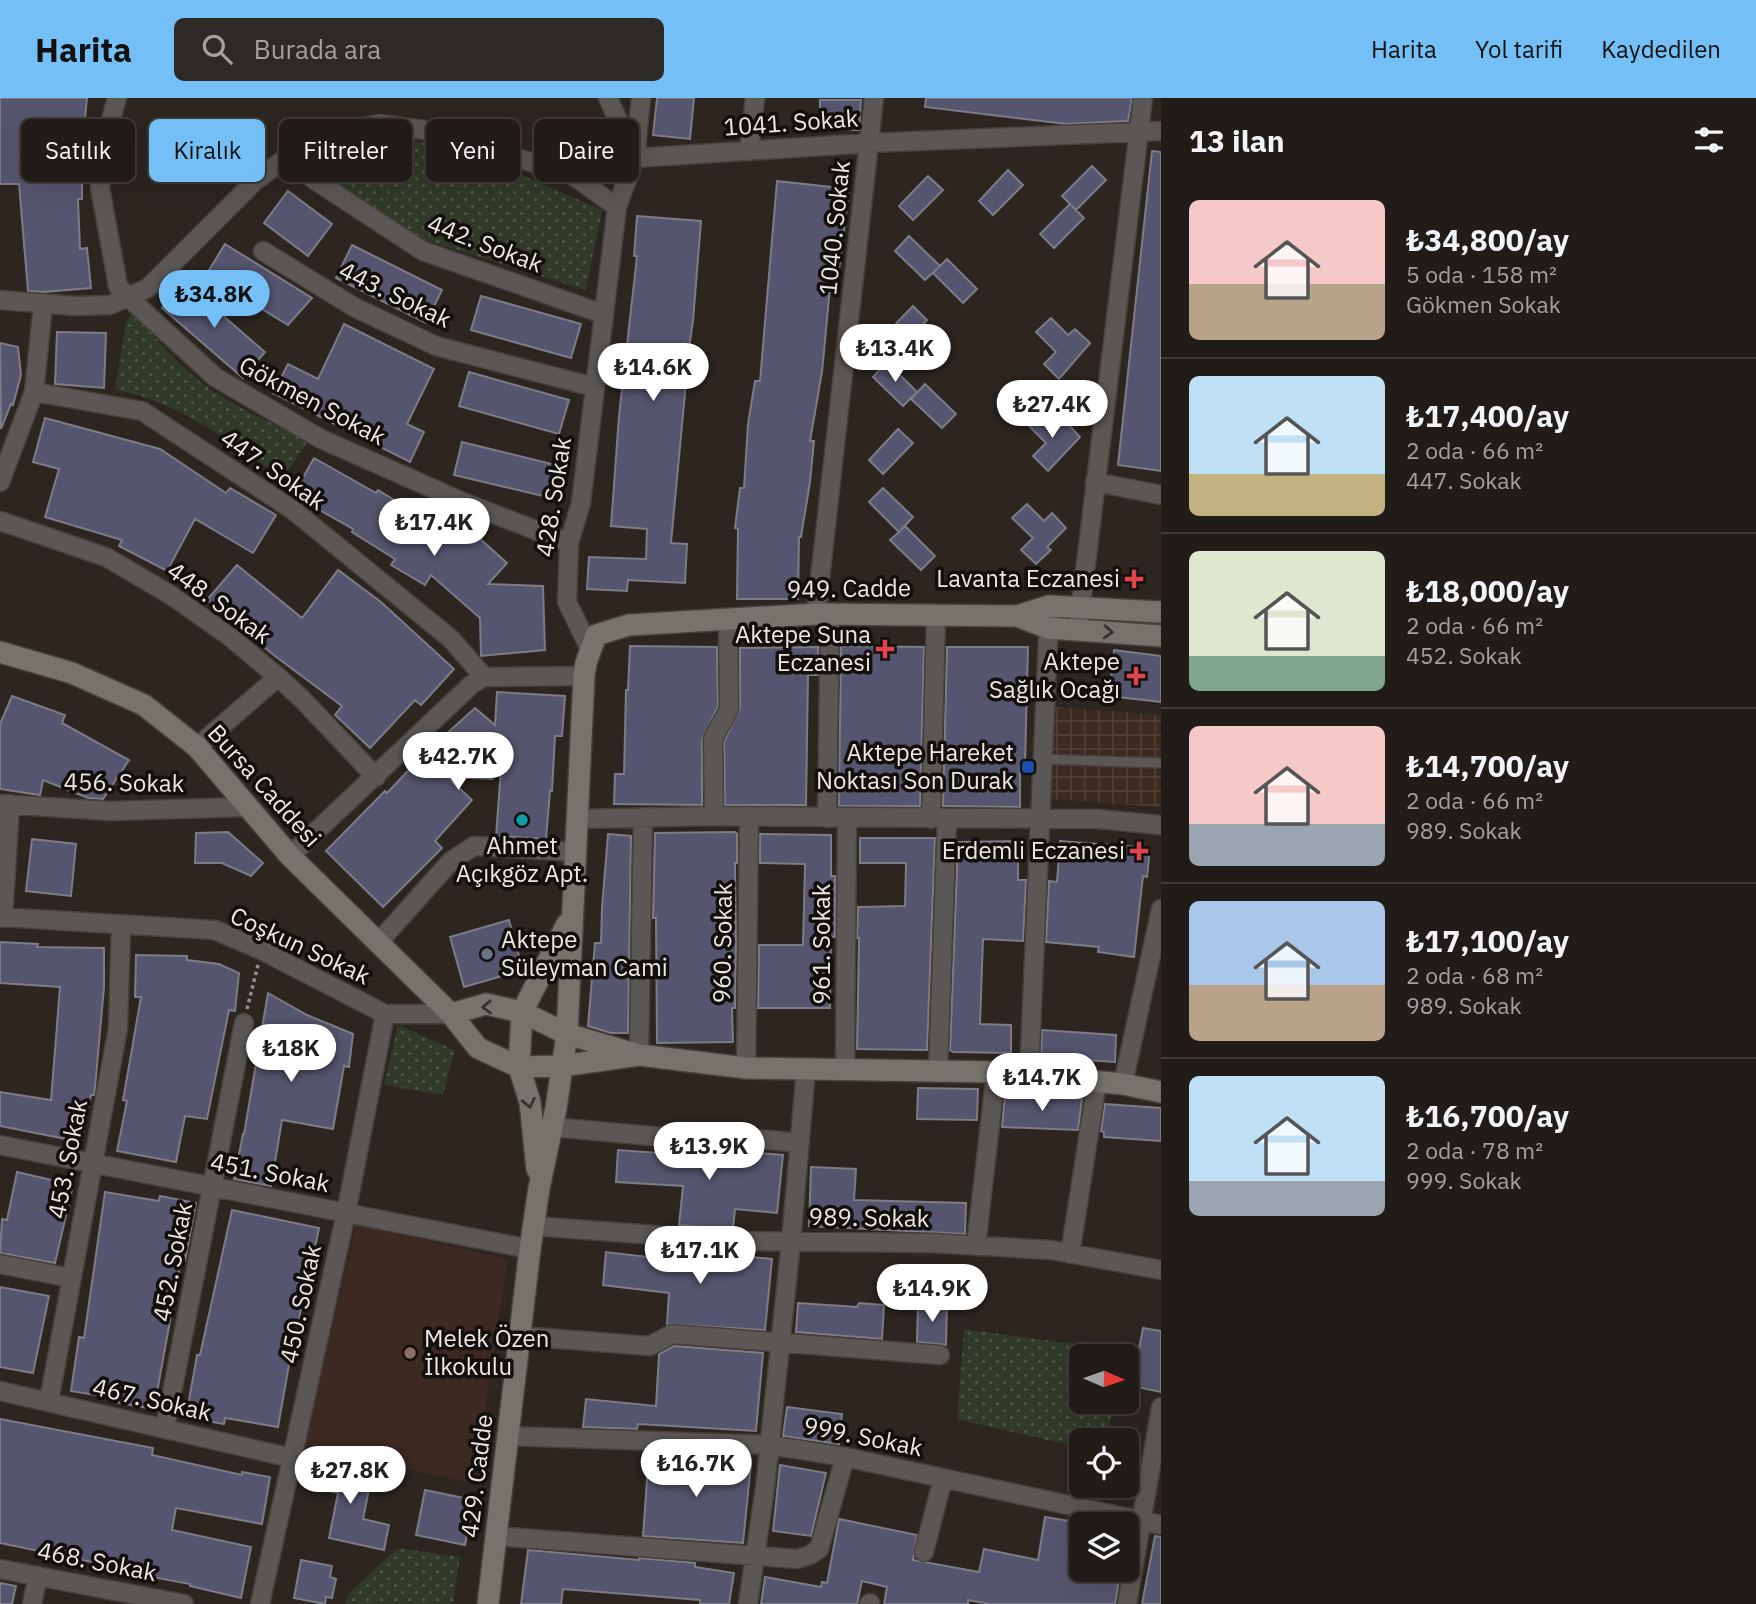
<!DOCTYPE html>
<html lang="tr">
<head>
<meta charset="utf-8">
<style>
	:root { --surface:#211c18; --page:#2d2925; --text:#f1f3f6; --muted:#a2a1a2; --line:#3e3a37; --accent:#74c0f6 }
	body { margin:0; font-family:"IBM Plex Sans",sans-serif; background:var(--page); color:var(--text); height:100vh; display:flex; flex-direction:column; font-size:26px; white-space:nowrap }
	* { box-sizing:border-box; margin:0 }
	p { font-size:23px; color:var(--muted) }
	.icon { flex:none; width:38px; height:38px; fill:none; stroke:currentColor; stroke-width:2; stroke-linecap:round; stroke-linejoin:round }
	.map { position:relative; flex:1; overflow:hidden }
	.side { display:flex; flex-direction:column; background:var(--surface); width:595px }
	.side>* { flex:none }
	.guide { position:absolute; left:21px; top:21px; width:665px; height:63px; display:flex; gap:14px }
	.needle { width:46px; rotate:92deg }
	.buttons { position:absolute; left:1069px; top:1246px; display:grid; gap:14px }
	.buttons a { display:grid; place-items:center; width:70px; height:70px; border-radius:10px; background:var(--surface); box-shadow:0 7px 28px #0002,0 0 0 2px var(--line); font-size:35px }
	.price { position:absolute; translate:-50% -60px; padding:0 16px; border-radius:24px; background:#fff; color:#222; font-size:23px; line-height:46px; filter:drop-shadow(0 2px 4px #0008) }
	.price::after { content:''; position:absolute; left:50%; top:42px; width:21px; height:16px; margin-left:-10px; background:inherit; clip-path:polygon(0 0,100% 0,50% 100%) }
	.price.selected { background:var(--accent); color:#111 }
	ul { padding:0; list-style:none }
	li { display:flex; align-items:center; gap:21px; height:175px; padding:0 28px }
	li+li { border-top:2px solid var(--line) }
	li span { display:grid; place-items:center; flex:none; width:196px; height:140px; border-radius:10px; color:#555 }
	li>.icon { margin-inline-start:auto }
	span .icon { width:84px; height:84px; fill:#fffc; stroke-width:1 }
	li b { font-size:30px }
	h2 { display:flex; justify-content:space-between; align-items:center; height:84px; padding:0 28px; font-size:30px }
	.chip { padding:0 24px; border-radius:10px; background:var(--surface); box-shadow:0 7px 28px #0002,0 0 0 2px var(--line); font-size:24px; line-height:63px }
	.chip.selected { background:var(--accent); color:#111 }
	header { display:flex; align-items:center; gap:42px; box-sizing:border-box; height:98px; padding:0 35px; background:var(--accent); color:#111 }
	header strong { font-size:33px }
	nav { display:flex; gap:38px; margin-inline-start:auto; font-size:24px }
	.search { width:490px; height:63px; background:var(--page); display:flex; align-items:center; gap:18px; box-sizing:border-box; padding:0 24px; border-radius:10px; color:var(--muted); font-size:26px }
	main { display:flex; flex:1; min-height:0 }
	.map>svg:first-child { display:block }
</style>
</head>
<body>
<header>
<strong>Harita</strong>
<div class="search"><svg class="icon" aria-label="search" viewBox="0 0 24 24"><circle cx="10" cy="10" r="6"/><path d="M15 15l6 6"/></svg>Burada ara</div>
<nav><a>Harita</a><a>Yol tarifi</a><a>Kaydedilen</a></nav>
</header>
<main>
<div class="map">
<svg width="1161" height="1506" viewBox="0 0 1161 1506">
	<defs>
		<pattern id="industrial-grid" width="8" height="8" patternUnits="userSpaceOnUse" patternTransform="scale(1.75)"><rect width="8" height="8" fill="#3a2a20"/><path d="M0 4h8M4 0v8" fill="none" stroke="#4d3f36"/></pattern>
		<pattern id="park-dots" width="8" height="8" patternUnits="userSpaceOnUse" patternTransform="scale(1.75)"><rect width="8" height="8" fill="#313a28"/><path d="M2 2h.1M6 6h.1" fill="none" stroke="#4f5647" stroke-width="1.8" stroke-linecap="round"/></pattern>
	</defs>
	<rect width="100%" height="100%" fill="#2c2520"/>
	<path fill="url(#industrial-grid)" d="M1055 609 1161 617V709L1051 701Z"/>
	<path fill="#3b2922" d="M356 1126 508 1161 474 1386 304 1348Z"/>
	<path fill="url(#park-dots)" d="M403 39 484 61 602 112 586 192 415 139 301 64 365 44Z
		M133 213C154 238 176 265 202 285 233 309 273 325 308 343L283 380C232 346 178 302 115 292L126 225Z
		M398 927 455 952 443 997 384 987Z
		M964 1231 1125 1253 1124 1258H1082V1304H1114L1106 1342H1082L1081 1350 957 1321Z
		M398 1450 460 1459 453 1506H345L349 1495Z"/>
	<path fill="#56556f" stroke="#7c7c86" stroke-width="2" d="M0 0H87L80 71H82V101H78L80 151 87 150 91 190 43 194 28 193 19 86H0Z
		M657 0H694L690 41 653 37Z
		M926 0H1132L1128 23 1066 26 925 9Z
		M820 2H861L859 32 820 31Z
		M1152 53 1161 54V373L1118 367Z
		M1092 68 1106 82 1076 112 1062 98Z
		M1008 72 1023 87 993 117 979 103Z
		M928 78 943 92 913 122 899 108Z
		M777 83 849 91 838 180 831 179 822 274 810 343H814L810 384 801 439H799L798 501H737L738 431 735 430 740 390H744L748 326 755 283H760Z
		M288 93 332 126 308 158 264 125Z
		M1070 106 1084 120 1054 150 1040 136Z
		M637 118 701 123 693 223 684 284H686L671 445 687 446 685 485 628 482 627 493 587 491 589 459 646 461 647 431 611 428 619 318 637 158H634Z
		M909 138 940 168 925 182 895 153Z
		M225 146 312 200 288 227 206 177Z
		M352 147 442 192 426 225 336 180Z
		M947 161 977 191 963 205 933 175Z
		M184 184 265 254 243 280 162 210Z
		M481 198 581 226 571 260 471 232Z
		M913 208 927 222 898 253 883 239Z
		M1051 220 1068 237 1075 231 1090 245 1059 281 1044 266 1056 254 1036 234Z
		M344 226 434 271 407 326 424 334 410 364 273 295 288 266 318 281Z
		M57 234 106 235 104 290 55 286Z
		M0 245 18 249 21 277 13 307 11 306 1 331Z
		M887 264 917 294 903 308 873 279Z
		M469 274 569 302 559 336 459 308Z
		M925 286 956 316 942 330 911 301Z
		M1042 313 1059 330 1066 324 1080 339 1048 373 1033 358 1046 345 1028 327Z
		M45 320 160 351 226 395 230 390 276 417 253 455 195 421 167 473 119 448 122 442 45 419 59 371 33 364Z
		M898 331 913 345 883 376 869 362Z
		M462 344 564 369 556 401 454 377Z
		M314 360 376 395 378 392 420 418 422 415 472 445 478 439 507 465 488 486 543 488 545 552 481 558 480 520 431 477 425 487 391 467 395 461 352 434 353 431 293 397Z
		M883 390 913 419 900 433 905 428 935 458 921 472 890 442 899 434 869 404Z
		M1027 406 1044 423 1052 415 1066 430 1047 449 1051 452 1036 466 1021 452 1033 440 1012 420Z
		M237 467 302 520 338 472 381 504 454 571 421 607 415 602 370 650 335 617 342 608 275 558 207 502Z
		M630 548 717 549 718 608 702 642V707L614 706 615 676H624L626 592H628Z
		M841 548 924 549 920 708H839Z
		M818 549V577H808L806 707H725L724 644 740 610V550Z
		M947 549H1028L1025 667H1020V709L943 708Z
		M1114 552 1161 558V604L1109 598Z
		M497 594 565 598 562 638H555L552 693H550L546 741 496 738 501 671 492 681 447 679 472 702 435 743 442 750 383 809 326 753 385 693 387 695 423 657 475 610 495 627Z
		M12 598 65 617 62 625 129 662 103 701 88 700 43 682 40 697 0 691V626Z
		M228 734 263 765 251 778 222 765H195L196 735Z
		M735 734 737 736V765H735L736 847 735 910H732L733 944 657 945 656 820H653L655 735Z
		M608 736 631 738 628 935H611L588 928 595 845H601L602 810Z
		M760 736 831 737V778H835V839H831L830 910H758L759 847H803L805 766 760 765Z
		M860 740H935L927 952 857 951 859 840H857L858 809 905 808 906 765H860Z
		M32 741 76 746 71 798 26 793Z
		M1018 743V782H1026L1023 843 983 841 980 926 1011 927V955L953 954 950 952 958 744Z
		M1060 743 1150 750 1147 779 1143 778 1134 859 1098 854 1099 849 1046 844 1049 783 1057 784Z
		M509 822 523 872 464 889 450 839Z
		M0 844 38 846 37 849 104 850V889L95 990 94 997H91L81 1044 0 1028V994L51 1002 60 889 0 885Z
		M136 857 187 858V862L219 866 239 875 235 913 229 912 207 1021 185 1018 176 1064 117 1053 127 1003 123 1002 141 899H135Z
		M268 895 307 917 353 936 349 969 344 968 333 1031 282 1022 271 1088 234 1081 243 1036H244Z
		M1042 932 1116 937 1115 964 1041 959Z
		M918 990 978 991 977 1022 917 1021Z
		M1005 997 1082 1001 1078 1032 1002 1029Z
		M1105 1006 1161 1010V1043L1104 1039V1034L1101 1033Z
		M686 1049 783 1057 777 1115 735 1111 733 1131 679 1127 683 1088 616 1084 618 1052 685 1057Z
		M811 1069 856 1071 854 1102 966 1105 965 1136 809 1128Z
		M17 1074 73 1087 55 1165 0 1155 2 1121 7 1122Z
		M105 1094 159 1103 160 1098 196 1105 185 1163 181 1162 154 1311 119 1305 120 1301 71 1293 79 1239 84 1240Z
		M232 1112 319 1130 307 1188 305 1187 292 1262 290 1261 278 1329 225 1320 224 1326 186 1319 197 1257H200Z
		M675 1150 732 1154 731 1157 772 1161 765 1232 667 1226 669 1195 603 1187 606 1154 673 1162Z
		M0 1189 49 1198 33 1275 0 1269Z
		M798 1205 857 1209 859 1205 884 1207 882 1241 796 1234Z
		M918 1206 947 1207 946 1247 917 1244Z
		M1143 1230 1161 1233V1294L1132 1288Z
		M674 1248 763 1255 756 1333 638 1326 637 1331 583 1329 586 1301 656 1308 659 1256Z
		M787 1309 842 1316 839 1346 783 1338Z
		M0 1321 153 1350 152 1357 242 1377V1374L270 1379 262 1426 176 1410 172 1432 251 1449 241 1500 190 1488V1486L120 1473 121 1470 0 1445Z
		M649 1354 751 1366 743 1445 643 1438Z
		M316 1364 372 1376 363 1421 389 1427 384 1452 329 1440 338 1395 311 1389Z
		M780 1367 826 1375 811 1438 773 1433Z
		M425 1392 474 1402 465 1447 416 1437Z
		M1045 1419 1082 1425V1472L1120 1476 1115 1506H990L968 1502V1506H884L887 1489 862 1483 857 1506H761L765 1479 821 1489 822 1484 827 1485 839 1421 917 1437 913 1462 979 1474 984 1451 1038 1462Z
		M1155 1438 1161 1439V1506H1142Z
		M528 1452 639 1462V1460L695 1465V1469L734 1475 729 1506H700V1502L563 1491 561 1506H521Z
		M301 1462 332 1468 330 1479 336 1481 332 1500 326 1499 325 1506 294 1500Z
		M0 1485 16 1488 12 1506H0Z"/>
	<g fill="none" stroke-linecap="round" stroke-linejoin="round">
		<g stroke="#47403b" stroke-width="12">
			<path id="lane" d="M1040 661 1161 665"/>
		</g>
		<g stroke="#47403b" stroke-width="21">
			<path id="street" d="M117 0 109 28 100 90 118 188 128 199 215 279 321 341 463 404 569 445
				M608 0 635 60 869 45 1161 33
				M749 53 755 0
				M286 60 316 83 423 153 603 216
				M263 153 354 209 436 248 594 289
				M0 202 75 208 110 207 148 190 255 83 286 60 330 35 379 26 432 33 572 77 617 109
				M34 294 142 313 293 412 451 541 484 579
				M0 384 34 294 43 207
				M1095 384 1161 397
				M0 423 106 459 169 496 229 538 278 579 302 601 376 679
				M816 516 874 0
				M1079 522 1143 0
				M591 553 567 504 569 445 581 405 617 109 635 60 641 0
				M197 649 278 579
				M0 706 110 713 247 709
				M714 718 713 642C717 630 725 622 729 610L728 521
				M827 720 830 516
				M579 721 714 718 1098 721 1161 727
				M931 721 936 517
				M290 758 472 586 484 579 584 578
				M0 819 215 832 261 852 385 916H451
				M3 820 10 706
				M378 845 451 763 474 748 576 754
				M639 957 643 719
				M746 970 749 720
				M845 972 847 720
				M938 973 947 721
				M1029 978 1049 518
				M1123 986 1161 811
				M552 1029 673 1040 685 1034 800 1045
				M0 1047 530 1151
				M533 1128 735 1143 932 1145 1051 1152 1161 1172
				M976 1148 996 974
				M1070 1156 1097 984
				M0 1166 71 1180
				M520 1238 650 1248 672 1236 940 1257
				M0 1293 292 1360
				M49 1303 118 930 121 827
				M165 1330 244 925
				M509 1338 769 1347 845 1359 1161 1427
				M495 1438 797 1461 810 1457 819 1451 845 1359
				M924 1454 943 1380
				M0 1471 184 1506
				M32 1506 38 1478
				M260 1506 346 1115 385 916
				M748 1506 765 1390 791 1144 806 971
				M869 1506 870 1505
				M1127 1506 1161 1309"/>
		</g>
		<g stroke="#47403b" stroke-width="24">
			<path id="secondary" d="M1017 518 1049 508 1161 514
				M0 554 72 575 144 607 197 649 290 758 451 916 478 950 519 969 561 968 639 957
				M451 916 486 906 522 914 567 936 639 957 746 970 996 974 1123 986 1161 994
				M537 1071 530 1004 519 969 522 914 567 826
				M488 1506 530 1151 539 1090 556 1010 567 936 584 578 586 565 596 537 629 527 816 516 1017 518 1048 530 1161 538"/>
		</g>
		<path stroke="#948e8a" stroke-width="3.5" stroke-dasharray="3.5 3.5" stroke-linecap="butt" d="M247 911 258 867"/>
		<use href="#lane" stroke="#5a5754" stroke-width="9"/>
		<use href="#street" stroke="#5a5754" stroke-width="18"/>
		<use href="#secondary" stroke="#76736d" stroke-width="21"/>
	</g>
	<defs><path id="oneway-chevron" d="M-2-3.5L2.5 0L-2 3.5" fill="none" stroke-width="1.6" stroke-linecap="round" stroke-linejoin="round" transform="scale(1.75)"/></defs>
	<g stroke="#35322e">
		<use href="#oneway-chevron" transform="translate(1108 534) rotate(4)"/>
		<use href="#oneway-chevron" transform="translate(487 909) rotate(179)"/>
		<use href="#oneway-chevron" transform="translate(529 1005) rotate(78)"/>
	</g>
	<g fill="#e0444e" stroke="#120f0c" stroke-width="2.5">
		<path d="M1130.5 470.5h7v7h7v7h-7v7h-7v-7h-7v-7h7z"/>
		<path d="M881.5 540.5h7v7h7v7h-7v7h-7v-7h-7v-7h7z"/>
		<path d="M1132.5 567.5h7v7h7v7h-7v7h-7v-7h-7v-7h7z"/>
		<path d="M1135.5 742.5h7v7h7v7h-7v7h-7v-7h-7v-7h7z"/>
	</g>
	<rect fill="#1a4fb4" stroke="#120f0c" stroke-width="2.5" x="1021" y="662" width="14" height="14" rx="3.5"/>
	<circle fill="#0f9aa8" stroke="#120f0c" stroke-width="2.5" cx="522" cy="722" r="7"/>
	<circle fill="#6b7280" stroke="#120f0c" stroke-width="2.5" cx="487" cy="856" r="7"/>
	<circle fill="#8d6e63" stroke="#120f0c" stroke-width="2.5" cx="410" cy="1255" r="7"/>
	<g text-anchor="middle" stroke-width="7" stroke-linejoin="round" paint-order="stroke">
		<g font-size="24" fill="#ebe7e3" stroke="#120f0c">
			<text transform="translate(791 25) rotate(-4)" y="8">1041. Sokak</text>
			<text transform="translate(835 130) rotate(-84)" y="8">1040. Sokak</text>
			<text transform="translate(485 146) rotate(21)" y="8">442. Sokak</text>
			<text transform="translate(395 197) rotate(26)" y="8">443. Sokak</text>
			<text transform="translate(312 303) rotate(28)" y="8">Gökmen Sokak</text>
			<text transform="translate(273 372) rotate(35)" y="8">447. Sokak</text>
			<text transform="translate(554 399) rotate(-81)" y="8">428. Sokak</text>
			<text transform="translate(849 491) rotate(-1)" y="8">949. Cadde</text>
			<text transform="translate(219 505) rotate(36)" y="8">448. Sokak</text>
			<text transform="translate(124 685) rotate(1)" y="8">456. Sokak</text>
			<text transform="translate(264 688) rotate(48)" y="8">Bursa Caddesi</text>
			<text transform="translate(723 845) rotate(-89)" y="8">960. Sokak</text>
			<text transform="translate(822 846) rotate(-90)" y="8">961. Sokak</text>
			<text transform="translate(300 848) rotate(25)" y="8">Coşkun Sokak</text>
			<text transform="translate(68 1061) rotate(-79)" y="8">453. Sokak</text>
			<text transform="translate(270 1075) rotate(11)" y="8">451. Sokak</text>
			<text transform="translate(869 1120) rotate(1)" y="8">989. Sokak</text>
			<text transform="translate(173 1164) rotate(-79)" y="8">452. Sokak</text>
			<text transform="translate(301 1206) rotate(-78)" y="8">450. Sokak</text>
			<text transform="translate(152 1302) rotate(13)" y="8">467. Sokak</text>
			<text transform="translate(863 1339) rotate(11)" y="8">999. Sokak</text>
			<text transform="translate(477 1378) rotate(-83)" y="8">429. Cadde</text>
			<text transform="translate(97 1464) rotate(11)" y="8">468. Sokak</text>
		</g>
		<g font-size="24" fill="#ebe7e3" stroke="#120f0c" text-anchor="end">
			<text x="1120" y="489">Lavanta Eczanesi</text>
			<text x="871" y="545">Aktepe Suna<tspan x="871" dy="28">Eczanesi</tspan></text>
			<text x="1120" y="572">Aktepe<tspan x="1120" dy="28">Sağlık Ocağı</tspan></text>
			<text x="1014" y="663">Aktepe Hareket<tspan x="1014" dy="28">Noktası Son Durak</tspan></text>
			<text x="522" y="756" text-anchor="middle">Ahmet<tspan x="522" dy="28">Açıkgöz Apt.</tspan></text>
			<text x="1125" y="761">Erdemli Eczanesi</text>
			<text x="501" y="850" text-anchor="start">Aktepe<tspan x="501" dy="28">Süleyman Cami</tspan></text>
			<text x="424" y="1249" text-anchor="start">Melek Özen<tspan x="424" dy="28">İlkokulu</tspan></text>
		</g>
	</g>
</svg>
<div class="buttons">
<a><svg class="needle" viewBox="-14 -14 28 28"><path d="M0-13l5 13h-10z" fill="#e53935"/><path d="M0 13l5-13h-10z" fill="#a2a1a2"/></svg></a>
<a><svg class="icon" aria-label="locate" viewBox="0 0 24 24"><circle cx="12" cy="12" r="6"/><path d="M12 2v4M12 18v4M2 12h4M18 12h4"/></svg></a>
<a><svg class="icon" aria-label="layers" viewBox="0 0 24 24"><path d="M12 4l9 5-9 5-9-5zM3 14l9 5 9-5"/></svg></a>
</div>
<b class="price selected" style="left:214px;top:232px">₺34.8K</b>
<b class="price" style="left:895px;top:286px">₺13.4K</b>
<b class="price" style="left:653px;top:305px">₺14.6K</b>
<b class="price" style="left:1052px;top:342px">₺27.4K</b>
<b class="price" style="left:434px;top:460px">₺17.4K</b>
<b class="price" style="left:458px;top:694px">₺42.7K</b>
<b class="price" style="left:291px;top:986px">₺18K</b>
<b class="price" style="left:1042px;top:1015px">₺14.7K</b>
<b class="price" style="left:709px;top:1084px">₺13.9K</b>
<b class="price" style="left:700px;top:1188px">₺17.1K</b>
<b class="price" style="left:932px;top:1226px">₺14.9K</b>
<b class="price" style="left:696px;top:1401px">₺16.7K</b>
<b class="price" style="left:350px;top:1408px">₺27.8K</b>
<div class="guide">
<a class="chip">Satılık</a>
<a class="chip selected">Kiralık</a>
<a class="chip">Filtreler</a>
<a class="chip">Yeni</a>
<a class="chip">Daire</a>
</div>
</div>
<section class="side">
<h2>13 ilan<svg class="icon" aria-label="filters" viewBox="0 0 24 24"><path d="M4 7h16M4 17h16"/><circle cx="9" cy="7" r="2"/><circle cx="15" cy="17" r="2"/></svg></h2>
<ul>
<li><span style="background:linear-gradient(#f6c9c9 60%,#b9a48a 0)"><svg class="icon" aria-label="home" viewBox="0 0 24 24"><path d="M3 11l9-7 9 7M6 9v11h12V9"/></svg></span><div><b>₺34,800/ay</b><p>5 oda · 158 m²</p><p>Gökmen Sokak</p></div></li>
<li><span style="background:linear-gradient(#bfe0f5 70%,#c2b280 0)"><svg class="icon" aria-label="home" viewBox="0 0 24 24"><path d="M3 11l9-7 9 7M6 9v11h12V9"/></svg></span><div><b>₺17,400/ay</b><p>2 oda · 66 m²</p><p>447. Sokak</p></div></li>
<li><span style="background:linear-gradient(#dfe7d0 75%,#7fa58c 0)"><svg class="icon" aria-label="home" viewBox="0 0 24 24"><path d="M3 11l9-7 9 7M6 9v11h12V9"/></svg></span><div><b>₺18,000/ay</b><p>2 oda · 66 m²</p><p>452. Sokak</p></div></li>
<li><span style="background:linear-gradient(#f6c9c9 70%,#9aa5b1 0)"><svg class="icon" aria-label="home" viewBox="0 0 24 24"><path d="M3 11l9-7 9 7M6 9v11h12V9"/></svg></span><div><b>₺14,700/ay</b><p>2 oda · 66 m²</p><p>989. Sokak</p></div></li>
<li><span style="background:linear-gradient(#a9c7e8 60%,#b9a48a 0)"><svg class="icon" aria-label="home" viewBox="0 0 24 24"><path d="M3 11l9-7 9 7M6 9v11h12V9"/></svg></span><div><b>₺17,100/ay</b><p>2 oda · 68 m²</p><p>989. Sokak</p></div></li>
<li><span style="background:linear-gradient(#bfe0f5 75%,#9aa5b1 0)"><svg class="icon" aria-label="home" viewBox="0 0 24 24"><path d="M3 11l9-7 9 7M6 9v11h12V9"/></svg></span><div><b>₺16,700/ay</b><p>2 oda · 78 m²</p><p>999. Sokak</p></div></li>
</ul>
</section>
</main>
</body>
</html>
